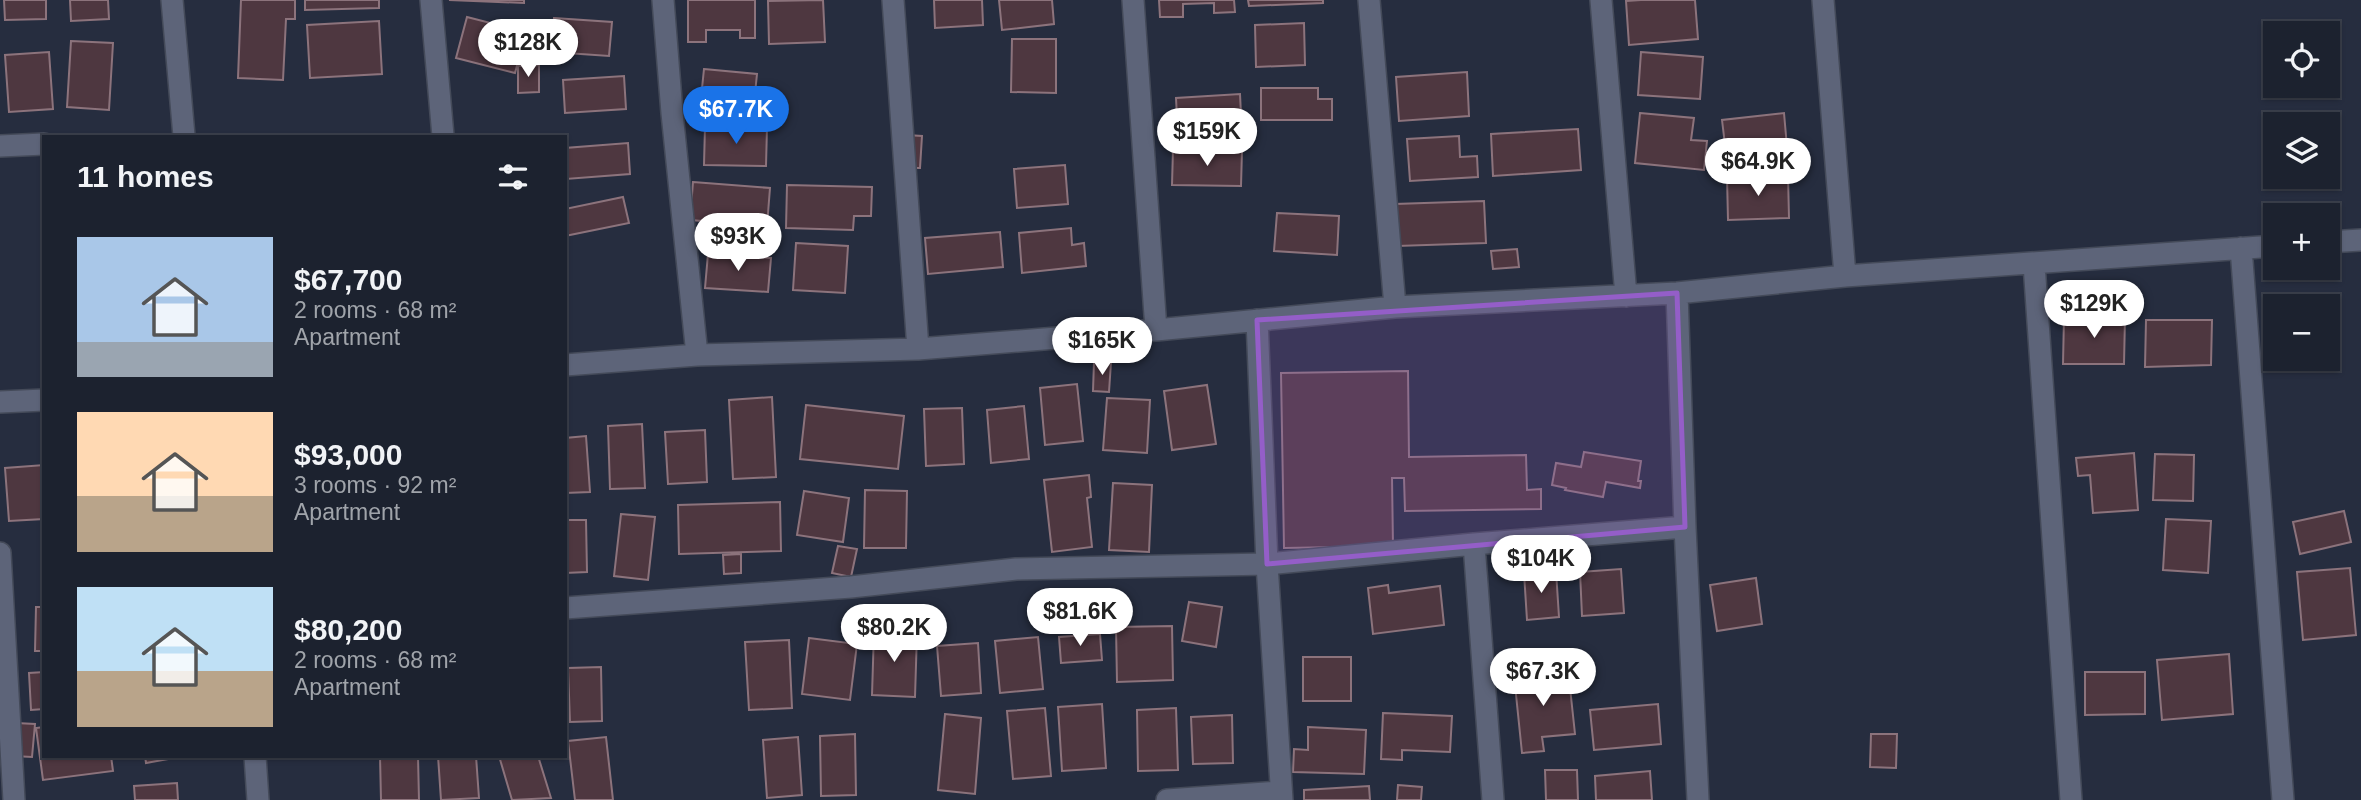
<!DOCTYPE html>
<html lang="en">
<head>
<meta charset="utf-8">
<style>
	:root { --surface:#1c222f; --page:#252a37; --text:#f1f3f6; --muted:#a0a4aa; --line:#3a3f4b; --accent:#1a73e8 }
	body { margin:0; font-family:Arial,sans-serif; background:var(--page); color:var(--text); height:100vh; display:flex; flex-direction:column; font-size:26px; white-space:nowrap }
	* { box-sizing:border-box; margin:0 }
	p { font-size:23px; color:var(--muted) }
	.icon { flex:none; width:38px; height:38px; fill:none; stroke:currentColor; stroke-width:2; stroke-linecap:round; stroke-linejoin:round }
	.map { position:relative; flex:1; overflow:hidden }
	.details { position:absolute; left:42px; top:135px; width:525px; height:623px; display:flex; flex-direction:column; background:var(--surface); border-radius:0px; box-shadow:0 2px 5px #0004,0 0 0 2px var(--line) }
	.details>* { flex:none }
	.tools { position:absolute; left:2263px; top:21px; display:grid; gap:14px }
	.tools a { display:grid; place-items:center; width:77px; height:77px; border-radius:0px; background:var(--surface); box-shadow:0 2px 5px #0004,0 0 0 2px var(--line); font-size:35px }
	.price { position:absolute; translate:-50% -60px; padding:0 16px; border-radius:24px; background:#fff; color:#222; font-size:23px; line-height:46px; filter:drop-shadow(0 2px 4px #0008) }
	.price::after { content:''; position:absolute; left:50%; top:42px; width:21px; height:16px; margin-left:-10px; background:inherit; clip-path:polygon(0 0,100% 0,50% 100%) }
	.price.on { background:var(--accent); color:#fff }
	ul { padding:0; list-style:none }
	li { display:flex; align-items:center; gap:21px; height:175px; padding:0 35px }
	li span { display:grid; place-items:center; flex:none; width:196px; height:140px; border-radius:0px; color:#555 }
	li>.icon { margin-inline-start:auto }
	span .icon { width:84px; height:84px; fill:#fffc; stroke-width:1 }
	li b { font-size:30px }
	h2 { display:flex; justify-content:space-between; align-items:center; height:84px; padding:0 35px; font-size:30px }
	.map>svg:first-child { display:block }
</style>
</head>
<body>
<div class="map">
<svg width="2361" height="800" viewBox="0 0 2361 800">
	<rect width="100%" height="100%" fill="#262d3f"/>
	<path fill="#4e3740" stroke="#8c737c" stroke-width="2" d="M4 0H46V19L5 20Z
		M70 0H108L109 19 71 21Z
		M241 0H295V19H286L283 80 238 78Z
		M305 0H379V8L305 10Z
		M449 0H524V3Z
		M688 0H755V38H740V30H706V42H688Z
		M823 0 825 42 769 44 768 1Z
		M934 0H982L983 25 935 28Z
		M999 0H1052L1054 24 1002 30Z
		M1159 0H1234L1235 12 1214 13V3L1183 4V17H1160Z
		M1248 0H1323V3L1249 6Z
		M1641 0H1695L1698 39 1629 45 1626 1Z
		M467 17 526 32 515 73 456 58Z
		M554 18 612 22 609 56 552 52Z
		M379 21 382 74 310 78 307 25Z
		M1304 23 1305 65 1256 67 1255 25Z
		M1012 39H1056V93L1011 92Z
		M71 41 113 43 109 110 67 107Z
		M49 52 53 109 9 112 5 55Z
		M1641 52 1703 57 1700 99 1638 95Z
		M539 65V92L518 93V66Z
		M704 69 757 74 754 103 701 98Z
		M1467 72 1469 116 1399 121 1396 77Z
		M624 76 626 109 565 113 563 80Z
		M1261 88H1318V99H1332V120H1261Z
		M1240 94 1242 135 1178 139 1176 98Z
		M1640 113 1694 118 1691 140 1707 141 1704 170 1635 163Z
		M1784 113 1787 147 1726 153 1722 120Z
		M705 126 767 127 766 166 704 165Z
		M1578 129 1581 170 1493 176 1491 134Z
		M906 135 922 136 920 168H904Z
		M1459 136 1460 157 1477 156 1478 177 1410 181 1407 139Z
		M628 143 630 174 566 179 565 148Z
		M1173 149 1242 150 1241 186 1172 185Z
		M1065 165 1068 204 1017 208 1014 169Z
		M1788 175 1789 218 1728 220 1727 177Z
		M693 182 770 188 767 226 690 220Z
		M787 185 872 187 871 216H854L853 230 786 228Z
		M623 197 629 223 565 236V209Z
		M1484 201 1486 243 1397 246 1395 204Z
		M1277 213 1339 216 1337 255 1274 251Z
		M1071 228 1072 245 1084 243 1086 266 1022 273 1019 233Z
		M1000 232 1003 267 928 274 925 238Z
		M796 243 848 246 845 293 793 290Z
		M1517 249 1519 267 1493 269 1491 251Z
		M708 254 771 258 768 292 705 288Z
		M2279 298 2330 299V355H2328V306H2279Z
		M2064 317H2125L2124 364H2063Z
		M2146 320H2212L2211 365 2145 367Z
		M1094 362H1111L1109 392 1093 391Z
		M1408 371 1409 457 1526 455 1527 490 1541 489V509L1405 511 1404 478H1392L1393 546 1284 548 1281 373Z
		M1077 384 1083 441 1045 445 1040 388Z
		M1207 385 1216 444 1172 450 1164 391Z
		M772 397 776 477 733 479 729 400Z
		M1107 398 1150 400 1147 453 1103 450Z
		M806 405 904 416 898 469 800 459Z
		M1024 406 1029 459 991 463 987 410Z
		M962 408 964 464 926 466 924 409Z
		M642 424 645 488 610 489 608 426Z
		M705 430 707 482 668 484 665 432Z
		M586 436 590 492 565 493V438Z
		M1584 452 1641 461 1638 481H1641L1640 488 1606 482 1603 497 1565 490 1566 488 1552 485 1556 463 1581 467Z
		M2134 453 2138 510 2093 513 2090 475 2078 476 2076 458Z
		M2155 454 2194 455 2193 501 2153 500Z
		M44 465V519L9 521 5 468Z
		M1089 475 1091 497 1087 498 1092 547 1052 552 1044 480Z
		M1113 483 1152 485 1149 552 1109 550Z
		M865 490 907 491 906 548H864Z
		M804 491 849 498 843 542 797 535Z
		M780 502 781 551 679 554 678 505Z
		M2344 511 2351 542 2300 554 2293 522Z
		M621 514 655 517 648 580 614 576Z
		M2166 519 2211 521 2208 573 2163 570Z
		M565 520H586L587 572 565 573Z
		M838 546 857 549 851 577 832 573Z
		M741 554V573L724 574 723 555Z
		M2350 568 2356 635 2303 640 2297 572Z
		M1621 569 1624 613 1582 616 1580 572Z
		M1556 571 1559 617 1527 620 1524 573Z
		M1756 578 1762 624 1717 631 1710 585Z
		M1388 585 1389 593 1440 586 1444 625 1373 634 1368 588Z
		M1189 602 1222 607 1216 647 1182 641Z
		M36 607H44V651H35Z
		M1172 626 1173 680 1117 682 1116 627Z
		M874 631 917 633 915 697 872 695Z
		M1100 634 1102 660 1061 663 1059 637Z
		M1038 637 1043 689 1000 693 995 641Z
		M809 638 857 644 850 700 802 694Z
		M789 640 792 708 749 710 745 642Z
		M978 643 981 693 941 696 937 646Z
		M2229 654 2233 714 2162 720 2157 660Z
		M1303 657H1351V701H1303Z
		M601 667 602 721 570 722 568 668Z
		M1568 669 1575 734 1542 737 1544 751 1522 753 1514 675Z
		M44 672V709L31 710 29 673Z
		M2085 672H2145V714L2085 715Z
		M1102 704 1106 768 1062 771 1058 707Z
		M1658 704 1661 744 1594 750 1590 710Z
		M1045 708 1051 776 1013 779 1007 711Z
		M1176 708 1178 770 1138 771 1137 710Z
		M1383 713 1452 716 1450 752 1402 750V760L1381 759Z
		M945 714 981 718 975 794 938 790Z
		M1232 715 1233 763 1193 764 1191 717Z
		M16 723 35 724 32 757 14 756Z
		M44 727V756H111L113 771 43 780 36 728Z
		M1308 727 1366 730 1364 774 1293 772 1294 749 1308 750Z
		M855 734 856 795 821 796 820 736Z
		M1871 734H1897L1896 768 1870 767Z
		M606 737 613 800H575L568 741Z
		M798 737 802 795 767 798 763 740Z
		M145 756H185L146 763Z
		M380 756H418L419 800H381Z
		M438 756H476L479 798 441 800Z
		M499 756H538L551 798 512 800Z
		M1545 770H1577L1578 800H1546Z
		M1650 771 1652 800H1596L1595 776Z
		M177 783 178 800H135L134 786Z
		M1398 785 1422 787 1421 800H1397Z
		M1369 786 1370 800H1304V790Z"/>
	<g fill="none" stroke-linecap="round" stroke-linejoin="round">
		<g stroke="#444a59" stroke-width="24">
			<path id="street" d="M172 0 184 136
				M431 0 443 136
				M663 0 672 113 697 355
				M893 0 918 349
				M1133 0 1156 330
				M1369 0 1395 307
				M1601 0 1626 296
				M1823 0 1845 276
				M0 146 44 144
				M2328 242 2361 240
				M2241 248 2283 800
				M2034 264 2071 800
				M1677 293 1685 527 1698 800
				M1257 320 1267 564 1282 800
				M565 365 697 355 918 349 1156 330 1395 307 1677 293 1845 276 2275 246
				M0 402 44 400
				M0 553 14 800
				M565 608 851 587 1016 569 1267 564 1474 544
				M255 756 258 800
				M1167 800 1281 792
				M1493 800 1474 544 1685 527"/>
		</g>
		<use href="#street" stroke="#5d6479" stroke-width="21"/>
	</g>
	<path fill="#945ec8" fill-opacity="0.2" stroke="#945ec8" stroke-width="5" stroke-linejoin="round" d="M1677 293 1685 527 1267 564 1257 320Z"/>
</svg>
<div class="tools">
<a><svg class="icon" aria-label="locate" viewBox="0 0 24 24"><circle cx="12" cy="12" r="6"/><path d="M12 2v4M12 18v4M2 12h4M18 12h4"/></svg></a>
<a><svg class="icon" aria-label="layers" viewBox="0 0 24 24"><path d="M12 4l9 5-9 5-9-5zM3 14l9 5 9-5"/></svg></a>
<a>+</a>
<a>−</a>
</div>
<b class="price" style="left:528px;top:79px">$128K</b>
<b class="price on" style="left:736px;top:146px">$67.7K</b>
<b class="price" style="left:1207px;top:168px">$159K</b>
<b class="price" style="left:1758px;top:198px">$64.9K</b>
<b class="price" style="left:738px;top:273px">$93K</b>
<b class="price" style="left:2094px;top:340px">$129K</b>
<b class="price" style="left:1102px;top:377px">$165K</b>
<b class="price" style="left:1541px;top:595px">$104K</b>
<b class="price" style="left:1080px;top:648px">$81.6K</b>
<b class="price" style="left:894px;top:664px">$80.2K</b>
<b class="price" style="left:1543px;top:708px">$67.3K</b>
<section class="details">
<h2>11 homes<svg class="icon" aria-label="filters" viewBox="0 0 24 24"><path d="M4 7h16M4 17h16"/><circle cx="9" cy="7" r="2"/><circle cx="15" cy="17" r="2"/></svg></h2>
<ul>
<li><span style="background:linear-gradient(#a9c7e8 75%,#9aa5b1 0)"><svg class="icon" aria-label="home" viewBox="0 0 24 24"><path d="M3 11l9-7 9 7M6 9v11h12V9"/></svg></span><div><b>$67,700</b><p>2 rooms · 68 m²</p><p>Apartment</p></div></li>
<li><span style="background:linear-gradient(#ffd9b3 60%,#b9a48a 0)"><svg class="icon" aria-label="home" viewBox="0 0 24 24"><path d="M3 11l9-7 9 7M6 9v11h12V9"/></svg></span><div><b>$93,000</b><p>3 rooms · 92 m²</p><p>Apartment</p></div></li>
<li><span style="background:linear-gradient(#bfe0f5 60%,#b9a48a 0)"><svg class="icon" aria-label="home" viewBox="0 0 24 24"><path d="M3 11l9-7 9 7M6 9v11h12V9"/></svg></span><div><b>$80,200</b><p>2 rooms · 68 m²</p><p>Apartment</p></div></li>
</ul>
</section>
</div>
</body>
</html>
